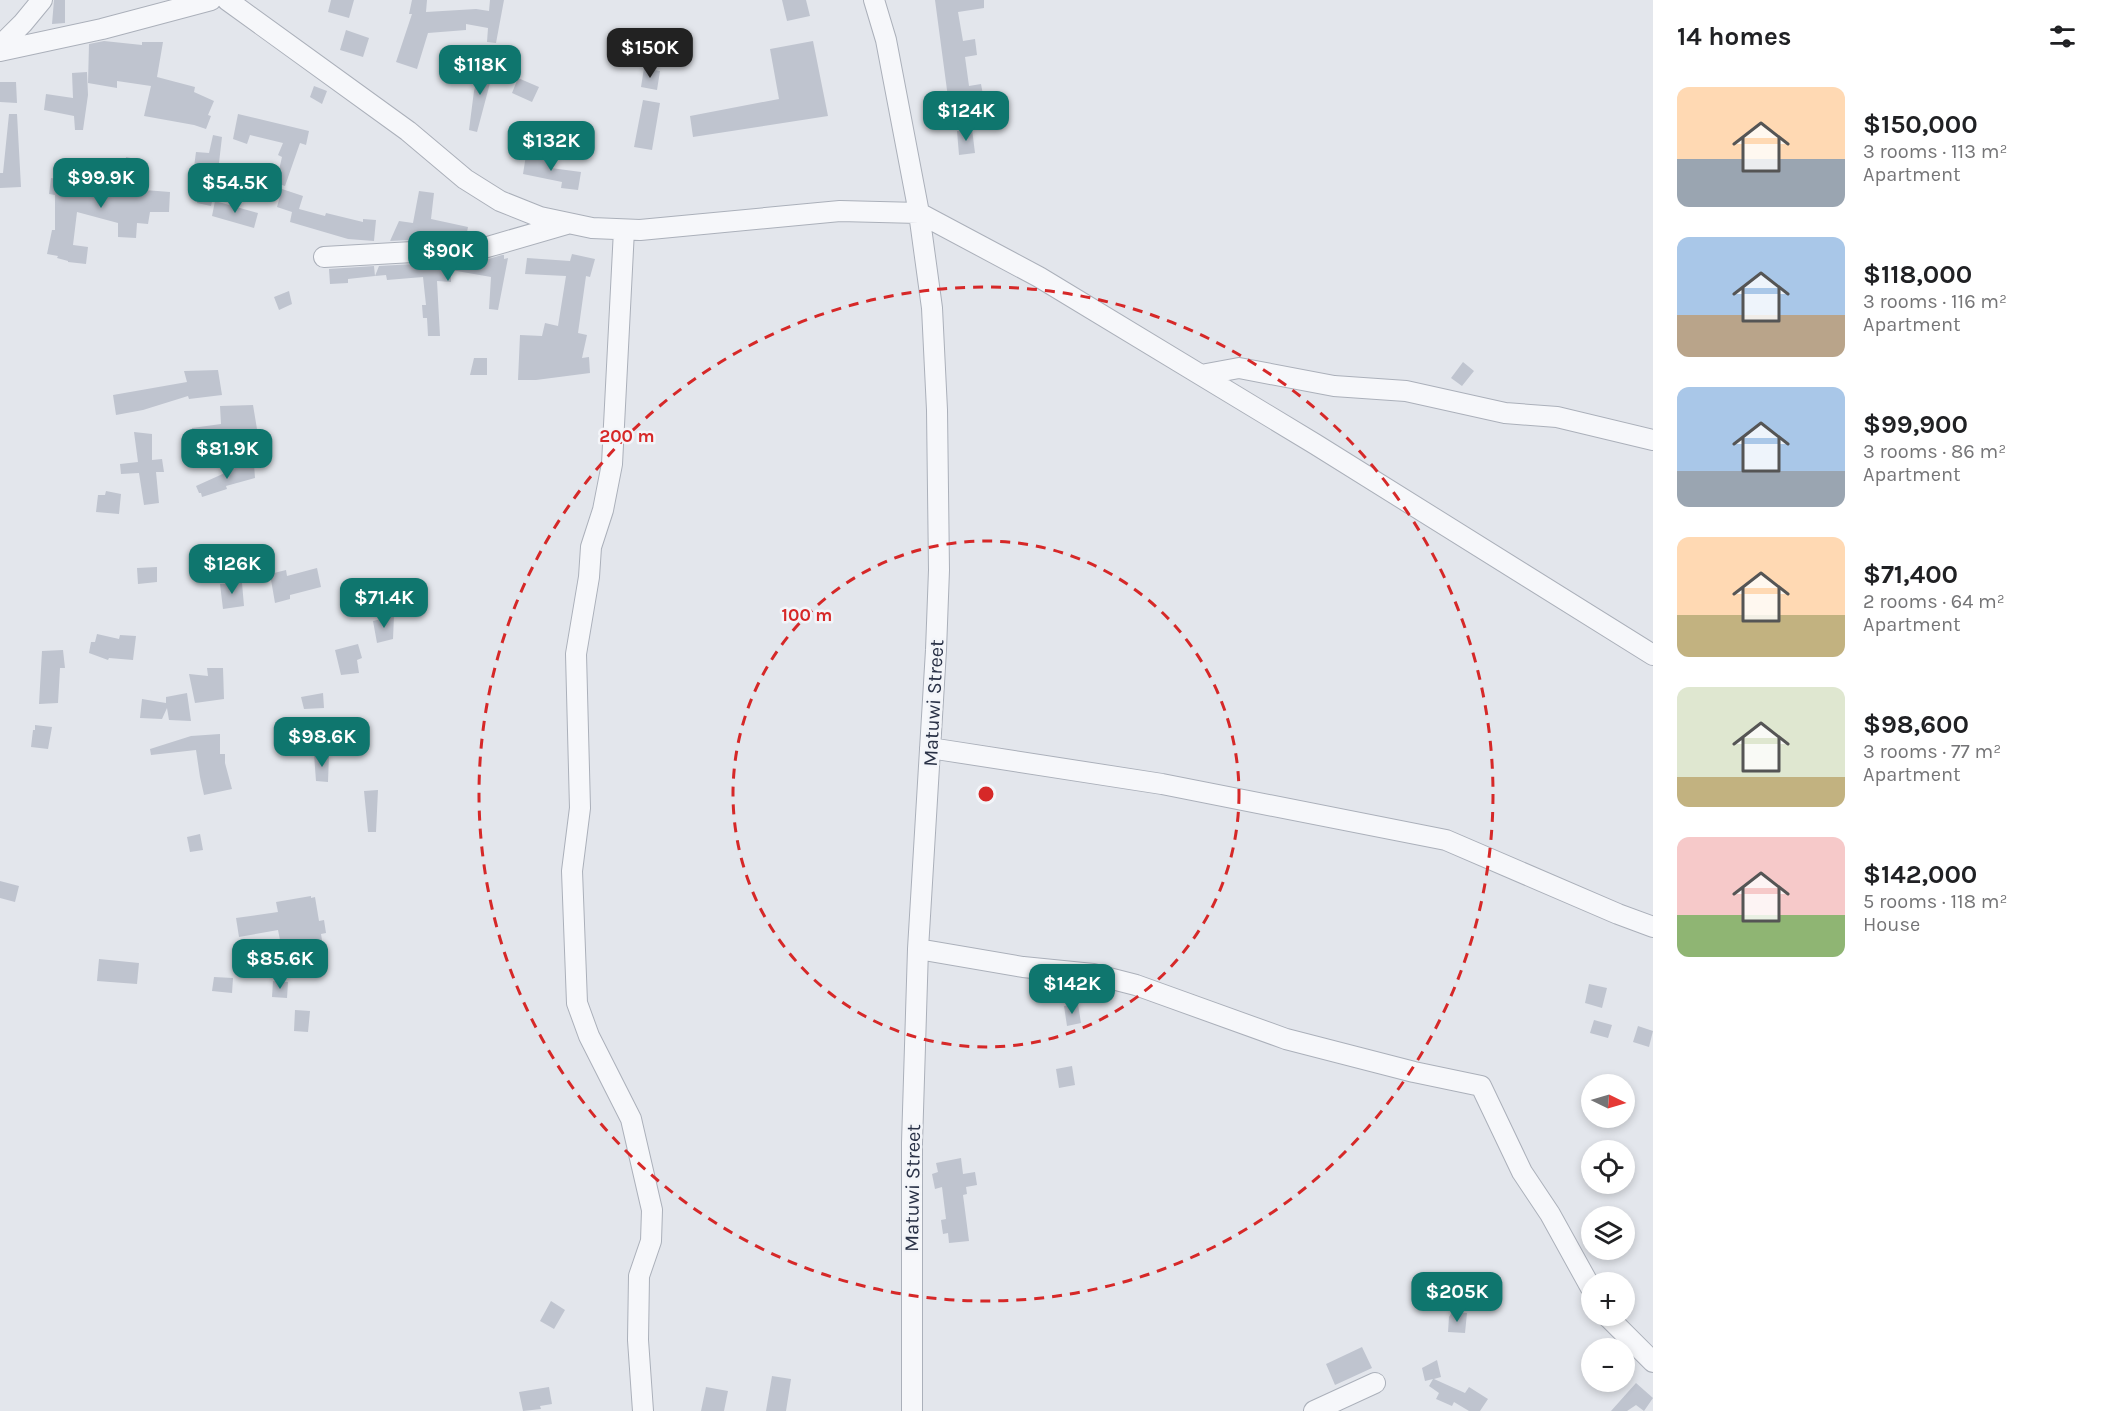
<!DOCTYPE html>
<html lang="en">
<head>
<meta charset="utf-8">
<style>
	:root { --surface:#fff; --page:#f2f2f2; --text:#202124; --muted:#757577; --accent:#0f766e }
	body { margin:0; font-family:Karla,sans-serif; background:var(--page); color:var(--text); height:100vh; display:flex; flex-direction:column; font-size:22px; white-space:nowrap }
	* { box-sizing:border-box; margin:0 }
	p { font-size:20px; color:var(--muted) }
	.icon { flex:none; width:33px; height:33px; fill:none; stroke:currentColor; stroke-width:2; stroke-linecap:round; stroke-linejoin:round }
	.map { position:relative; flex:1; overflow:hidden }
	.details { display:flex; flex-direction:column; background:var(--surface); width:450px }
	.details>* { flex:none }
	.needle { width:39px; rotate:95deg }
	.buttons { position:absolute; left:1581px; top:1074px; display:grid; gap:12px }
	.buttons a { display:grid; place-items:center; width:54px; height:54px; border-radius:50%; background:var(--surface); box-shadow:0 3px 9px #0003; font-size:30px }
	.price { position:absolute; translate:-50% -51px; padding:0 14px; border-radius:12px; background:var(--accent); color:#fff; font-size:20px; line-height:39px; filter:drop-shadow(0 2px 3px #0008) }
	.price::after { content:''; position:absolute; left:50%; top:36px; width:18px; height:14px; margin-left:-9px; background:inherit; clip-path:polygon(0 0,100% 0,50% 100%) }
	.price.selected { background:#222; color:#fff }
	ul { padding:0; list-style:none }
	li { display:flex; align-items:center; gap:18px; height:150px; padding:0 24px }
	li span { display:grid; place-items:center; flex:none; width:168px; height:120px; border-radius:12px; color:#555 }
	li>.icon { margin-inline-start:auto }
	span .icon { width:72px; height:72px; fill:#fffc; stroke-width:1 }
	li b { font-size:26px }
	h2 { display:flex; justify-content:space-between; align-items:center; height:72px; padding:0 24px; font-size:26px }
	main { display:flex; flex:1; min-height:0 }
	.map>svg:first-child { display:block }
</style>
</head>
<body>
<main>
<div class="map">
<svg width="1653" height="1411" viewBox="0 0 1653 1411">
	<rect width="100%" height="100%" fill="#e3e6ec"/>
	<path fill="#bfc4cf" d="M54 0H65V23L52 24Z
		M331 0H354L349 18 328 12Z
		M412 0H427L426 12 476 9 489 11 490 0H504L496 43 487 42 488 28 466 24V30L428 33 417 69 396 62 412 14H409Z
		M782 0H806L810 16 787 21Z
		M935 0H984V8L958 12 963 41 975 39 977 55 965 57 969 86 981 84 984 100 949 105Z
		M346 30 369 38 363 57 340 50Z
		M655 37 669 40 666 58 651 55Z
		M104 41 142 45V42H163L157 77 195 87 194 92 214 101 208 115 211 116 206 129 194 125 144 116 151 86 117 81V88L88 83 89 44Z
		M813 41 828 116 693 137 690 116 779 99 770 49Z
		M481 64 494 68 477 132 469 130 474 91Z
		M644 68 660 71 657 90 641 87Z
		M87 72 88 95 83 130H75L74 116 44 110 46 94 73 98 72 73Z
		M518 78 539 87 532 102 512 93Z
		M0 82H16L17 103 0 102Z
		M314 86 327 91 322 104 310 97Z
		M643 100 660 103 652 150 634 147Z
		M9 114H17L21 187 0 188V173H3Z
		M238 114 309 131 306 145 300 143 285 186 276 183 282 157 278 155 283 143 250 135 247 144 233 139Z
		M972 129 975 153 959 155 957 131Z
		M213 135 222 137 217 180 211 206 197 203 206 168 194 167 196 152 209 153Z
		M526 155 552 159 551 168 581 172 578 190 561 188 562 182 523 174Z
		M126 157 145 161 132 189 170 192 169 212H150L148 224 137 223 136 238 118 237V223L77 212 73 245 88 247 86 264 68 262V261L57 258 58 256 47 254 52 230H55V195L49 194 51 178 59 179V177L115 186V184L121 185V179H125Z
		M282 189 303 196 299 209 325 216 326 213 363 222V219L376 220 374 241 348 239 290 222 292 212 277 207Z
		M419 191 434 193 431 219 468 227 466 237 390 241 399 221 413 223Z
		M215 201 258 213 254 228 212 216Z
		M572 254 595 259 590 277 586 276 578 333 587 335 582 358 589 357 590 373 536 380H518L520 335 542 336 545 323 558 326 566 276 525 274 527 258 570 261Z
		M502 255H504V259L508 258 498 310 489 309 491 277 451 270V282L437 281 440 336H428L427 318H423L422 305H426L423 277 387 280 386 275 375 276 379 266 485 260Z
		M374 266 375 276 348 279V283L330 284 329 269Z
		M289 291 292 304 279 310 274 297Z
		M474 358H487V375H470Z
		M1463 362 1474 371 1462 386 1451 378Z
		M218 370 222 395 189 399 188 396 143 410 116 415 113 395 187 382 184 371Z
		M253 405 262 459H247L243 436 222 440 191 441 192 428 221 424 220 406Z
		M134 432 152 434V460L162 459 164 472H156L159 503 144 505 139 473 121 474 120 464 138 462Z
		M254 464 255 478 226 486 227 489 202 497 201 493H199L196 486 227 472 226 470Z
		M106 491 121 494 119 514 96 512 98 495H105Z
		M157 567V582L138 584 137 568Z
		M317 568 321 587 290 595V599L275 603 270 574 286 570 287 576Z
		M242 583 244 606 223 609 220 584Z
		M394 616 393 639 377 643 373 621Z
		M97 634 119 639 120 635 136 636 133 660 109 658 108 660 89 653 91 642H95Z
		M358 644 362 658 357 660 359 673 341 675 335 650Z
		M63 650 65 668H60L58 703 39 704 42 651Z
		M207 668H223L224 699 195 703 189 674 208 676Z
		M187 693 191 721 169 720 167 708 162 719 140 718 142 699 166 703V697Z
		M323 693 324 708 304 709 301 697Z
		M35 725 52 727 48 749 31 747 33 730H35Z
		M220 734V754H225V763L232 789 204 795 200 777 196 750 151 755 150 749 191 736Z
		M314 754 329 755 328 782 316 781Z
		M378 790 376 832H368L364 791Z
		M200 834 203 850 190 852 187 837Z
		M0 881 19 886 15 902 0 898Z
		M311 896V898L315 897 319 921 324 920 326 933 321 934 323 947 319 948 320 951 287 956 284 939 280 940 278 930 239 937 236 918 278 912 276 902Z
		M99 959 139 963 137 984 97 981Z
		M214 977 233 978 232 993 212 991Z
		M273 981 288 982 287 998 272 997Z
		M1589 984 1607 988 1602 1008 1585 1003Z
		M1078 1004 1081 1023 1067 1026 1064 1006Z
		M295 1010 310 1011 308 1032 294 1031Z
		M1594 1020 1612 1025 1608 1038 1590 1033Z
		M1638 1026 1653 1031 1649 1047 1633 1042Z
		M1072 1066 1075 1085 1059 1088 1056 1069Z
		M961 1158 963 1174 975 1172 977 1185 966 1187 967 1194 963 1195 969 1241 949 1243 948 1233 943 1234 941 1220 946 1219 942 1187 935 1189 932 1174 938 1172 936 1163Z
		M551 1301 565 1310 554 1329 540 1321Z
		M1452 1312 1467 1313 1465 1333 1448 1332 1449 1317Z
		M1362 1347 1372 1368 1335 1385 1326 1364Z
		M1437 1360 1441 1377 1434 1379 1465 1393 1469 1387 1488 1399 1480 1411H1469L1454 1402 1452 1406 1436 1399 1439 1393 1429 1386 1433 1379 1425 1381 1422 1368Z
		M772 1376 791 1379 786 1411H766Z
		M1636 1383 1653 1398 1644 1411 1636 1405 1627 1411H1611Z
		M549 1387 552 1404 540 1406 541 1409 523 1411 519 1392Z
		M706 1387 728 1391 724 1411H701Z"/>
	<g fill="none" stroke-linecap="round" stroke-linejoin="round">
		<g stroke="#abb0ba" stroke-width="22">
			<path id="street" d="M227 0 408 131 465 179 500 201 540 217 592 228 640 230 840 211 919 213 1039 277 1315 444 1653 655
				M874 0 886 40 919 213 932 308 937 410 939 570 936 650 918 949 912 1143V1411
				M0 46 23 23 42 0
				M0 51 102 29 211 0
				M624 230 612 464 603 510 591 547 589 577 576 654 580 808 572 871 577 1003 589 1036 631 1119 652 1210 651 1241 639 1276 638 1340 643 1411
				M324 257 484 248 567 224
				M1201 375 1239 368 1334 386 1406 391 1505 413 1557 417 1653 440
				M930 748 1162 784 1446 840 1618 914 1653 927
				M918 949 1023 967 1093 974 1136 985 1286 1039 1414 1072 1481 1086 1522 1172 1550 1214 1592 1290
				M1607 1316 1653 1362
				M1314 1411 1375 1383"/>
		</g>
		<use href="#street" stroke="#f6f7fa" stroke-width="20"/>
	</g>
	<g fill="none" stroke="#d62828" stroke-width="3" stroke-dasharray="10 8">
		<circle cx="986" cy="794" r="253"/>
		<circle cx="986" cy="794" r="507"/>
	</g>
	<g text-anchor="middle" stroke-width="5" stroke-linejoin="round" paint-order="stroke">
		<g font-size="20" fill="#293146" stroke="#f3f5f9">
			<text transform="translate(933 703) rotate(-87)" y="7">Matuwi Street</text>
			<text transform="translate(912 1188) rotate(-89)" y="7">Matuwi Street</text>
		</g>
	</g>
	<circle cx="986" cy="794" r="9" fill="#d62828" stroke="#f3f5f9" stroke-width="3"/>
	<g font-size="18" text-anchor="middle" font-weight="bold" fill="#d62828" stroke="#f3f5f9" stroke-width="5" stroke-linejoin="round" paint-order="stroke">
		<text x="627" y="442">200 m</text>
		<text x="807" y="621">100 m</text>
	</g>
</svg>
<div class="buttons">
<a><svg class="needle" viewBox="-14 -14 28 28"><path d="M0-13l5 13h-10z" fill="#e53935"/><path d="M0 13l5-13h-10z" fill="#757577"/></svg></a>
<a><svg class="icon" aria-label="locate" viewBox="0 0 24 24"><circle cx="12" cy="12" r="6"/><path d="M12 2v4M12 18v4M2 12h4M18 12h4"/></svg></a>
<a><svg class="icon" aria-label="layers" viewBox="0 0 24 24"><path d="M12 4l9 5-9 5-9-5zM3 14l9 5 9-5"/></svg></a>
<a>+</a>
<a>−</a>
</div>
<b class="price selected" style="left:650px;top:79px">$150K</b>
<b class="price" style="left:480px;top:96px">$118K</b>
<b class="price" style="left:966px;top:142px">$124K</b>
<b class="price" style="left:551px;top:172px">$132K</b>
<b class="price" style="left:101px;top:209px">$99.9K</b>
<b class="price" style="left:235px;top:214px">$54.5K</b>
<b class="price" style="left:448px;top:282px">$90K</b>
<b class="price" style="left:227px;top:480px">$81.9K</b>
<b class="price" style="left:232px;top:595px">$126K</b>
<b class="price" style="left:384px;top:629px">$71.4K</b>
<b class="price" style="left:322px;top:768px">$98.6K</b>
<b class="price" style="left:280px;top:990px">$85.6K</b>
<b class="price" style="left:1072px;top:1015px">$142K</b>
<b class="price" style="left:1457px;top:1323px">$205K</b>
</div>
<section class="details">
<h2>14 homes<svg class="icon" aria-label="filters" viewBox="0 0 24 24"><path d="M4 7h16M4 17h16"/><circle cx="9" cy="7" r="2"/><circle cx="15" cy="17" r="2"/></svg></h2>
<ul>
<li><span style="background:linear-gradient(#ffd9b3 60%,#9aa5b1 0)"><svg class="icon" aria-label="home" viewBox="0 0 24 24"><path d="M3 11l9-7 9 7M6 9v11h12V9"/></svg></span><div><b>$150,000</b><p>3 rooms · 113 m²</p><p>Apartment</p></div></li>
<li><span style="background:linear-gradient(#a9c7e8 65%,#b9a48a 0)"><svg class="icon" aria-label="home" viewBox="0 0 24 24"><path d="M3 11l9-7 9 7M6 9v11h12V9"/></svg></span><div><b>$118,000</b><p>3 rooms · 116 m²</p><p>Apartment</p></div></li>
<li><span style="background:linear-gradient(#a9c7e8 70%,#9aa5b1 0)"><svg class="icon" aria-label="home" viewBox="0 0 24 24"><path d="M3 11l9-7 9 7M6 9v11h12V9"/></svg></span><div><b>$99,900</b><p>3 rooms · 86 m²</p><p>Apartment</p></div></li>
<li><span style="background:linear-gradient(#ffd9b3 65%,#c2b280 0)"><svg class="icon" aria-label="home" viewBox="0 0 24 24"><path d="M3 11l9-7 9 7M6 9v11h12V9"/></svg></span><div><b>$71,400</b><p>2 rooms · 64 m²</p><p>Apartment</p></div></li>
<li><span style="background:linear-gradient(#dfe7d0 75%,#c2b280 0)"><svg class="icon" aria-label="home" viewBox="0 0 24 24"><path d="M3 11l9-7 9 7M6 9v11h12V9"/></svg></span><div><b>$98,600</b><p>3 rooms · 77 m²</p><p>Apartment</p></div></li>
<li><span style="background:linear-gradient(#f6c9c9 65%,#8fb573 0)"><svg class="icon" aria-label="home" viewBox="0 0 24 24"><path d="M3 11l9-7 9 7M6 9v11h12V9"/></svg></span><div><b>$142,000</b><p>5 rooms · 118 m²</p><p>House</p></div></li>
</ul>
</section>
</main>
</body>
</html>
